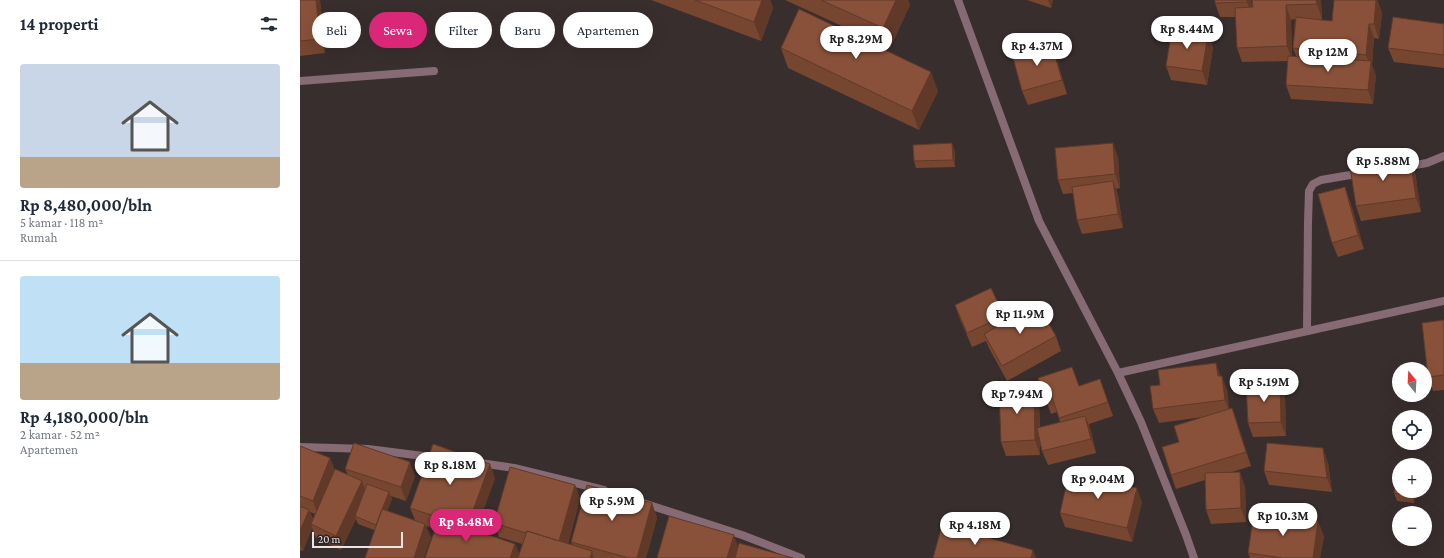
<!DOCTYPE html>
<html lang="id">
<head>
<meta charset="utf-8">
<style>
	:root { --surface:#fff; --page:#f2f2f3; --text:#1f2937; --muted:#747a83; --line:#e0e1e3; --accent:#db2777 }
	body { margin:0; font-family:"Crimson Pro",serif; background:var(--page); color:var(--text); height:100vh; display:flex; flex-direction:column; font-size:15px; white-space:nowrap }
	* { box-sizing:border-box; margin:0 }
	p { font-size:13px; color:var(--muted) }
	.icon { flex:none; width:22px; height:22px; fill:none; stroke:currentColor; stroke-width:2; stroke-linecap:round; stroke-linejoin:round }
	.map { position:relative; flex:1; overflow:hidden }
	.drawer { display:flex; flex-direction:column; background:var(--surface); width:300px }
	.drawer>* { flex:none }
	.hud { position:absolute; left:12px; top:12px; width:380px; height:36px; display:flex; gap:8px }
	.needle { width:26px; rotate:342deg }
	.controls { position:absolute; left:1092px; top:362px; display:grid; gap:8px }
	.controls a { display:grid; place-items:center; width:40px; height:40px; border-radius:50%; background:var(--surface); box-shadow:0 4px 16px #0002; font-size:20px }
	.scale { position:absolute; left:12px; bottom:10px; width:91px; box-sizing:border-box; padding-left:4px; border:2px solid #ebe4e3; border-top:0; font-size:11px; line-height:14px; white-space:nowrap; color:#ebe4e3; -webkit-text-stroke:3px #2f2424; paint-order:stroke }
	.price { position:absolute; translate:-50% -34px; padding:0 9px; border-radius:14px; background:#fff; color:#222; font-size:13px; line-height:26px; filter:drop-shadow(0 1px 2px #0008) }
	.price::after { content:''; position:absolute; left:50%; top:24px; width:12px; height:9px; margin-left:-6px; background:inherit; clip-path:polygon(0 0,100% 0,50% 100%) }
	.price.active { background:var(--accent); color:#fff }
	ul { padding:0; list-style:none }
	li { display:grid; align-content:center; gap:8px; height:212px; padding:0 20px }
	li+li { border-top:1px solid var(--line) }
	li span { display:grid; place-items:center; height:124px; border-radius:4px; color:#555 }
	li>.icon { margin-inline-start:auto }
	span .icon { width:72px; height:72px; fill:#fffc; stroke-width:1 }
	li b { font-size:17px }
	h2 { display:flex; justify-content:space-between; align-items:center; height:48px; padding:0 20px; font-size:17px }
	.tag { padding:0 14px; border-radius:18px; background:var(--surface); box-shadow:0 4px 16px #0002; font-size:14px; line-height:36px }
	.tag.active { background:var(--accent); color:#fff }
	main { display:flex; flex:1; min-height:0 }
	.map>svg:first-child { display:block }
</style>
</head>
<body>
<main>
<section class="drawer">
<h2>14 properti<svg class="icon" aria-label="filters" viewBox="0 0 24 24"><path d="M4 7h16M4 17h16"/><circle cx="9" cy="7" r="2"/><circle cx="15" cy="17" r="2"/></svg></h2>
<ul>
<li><span style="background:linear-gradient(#c9d6e8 75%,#b9a48a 0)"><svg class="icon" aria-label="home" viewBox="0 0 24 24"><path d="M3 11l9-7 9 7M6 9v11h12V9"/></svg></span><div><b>Rp 8,480,000/bln</b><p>5 kamar · 118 m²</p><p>Rumah</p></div></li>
<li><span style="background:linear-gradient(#bfe0f5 70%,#b9a48a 0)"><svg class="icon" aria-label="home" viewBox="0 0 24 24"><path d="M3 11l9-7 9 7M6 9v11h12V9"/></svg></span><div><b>Rp 4,180,000/bln</b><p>2 kamar · 52 m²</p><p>Apartemen</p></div></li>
</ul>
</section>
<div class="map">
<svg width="1144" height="558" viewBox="0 0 1144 558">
	<rect width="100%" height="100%" fill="#392e2e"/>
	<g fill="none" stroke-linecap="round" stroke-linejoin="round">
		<path stroke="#866a74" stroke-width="8" d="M658 0 739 221 818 373 841 422 886 535 894 558
			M0 81 134 71
			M1103 167 1127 163 1144 156
			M1007 331 1008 222 1009 191 1013 184 1021 180 1062 173
			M818 373 1144 301
			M0 447 68 449 139 458
			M180 463 214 468 304 490
			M343 503 442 535 501 558"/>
	</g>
	<path fill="#764631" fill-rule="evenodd" d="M0 0H20L25 53 0 56Z
		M351 0H470L473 8 461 41Z
		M485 0H608L610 5 590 48Z
		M727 0H753L751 8Z
		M951 0 952 7 1021 0 1022 19H1014L1032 21 1034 0H1077L1082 13 1079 39 1074 38 1072 65 1076 76 1073 104 991 99 986 85 988 61 942 62 937 48 936 17H920L915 3ZM995 19 993 48 996 56H992L991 20Z
		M1144 24V68L1094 62 1088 48Z
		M908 34 913 48 907 85 871 80 866 66Z
		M481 48 638 91 619 130 488 68Z
		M756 57 767 94 728 105 722 91Z
		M655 151V167L616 168 614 161Z
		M818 157 820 188 816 189 818 195 823 228 782 234 777 220 773 193 763 194 758 180Z
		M1110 158 1115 172 1121 212 1061 221 1056 206Z
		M1050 201 1064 249 1038 257 1032 243Z
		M655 305 704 316 706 321 756 336 761 351 707 381 689 348 686 341 672 347 660 319Z
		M1144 320V390L1133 391 1128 377Z
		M921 376 927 390 929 409 932 408 937 422 951 466 932 472 945 486 946 522 911 524 906 510 905 480 876 489 871 475 879 442 903 417 859 423 853 409 860 385Z
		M738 378 779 386 800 379 813 416 789 424 796 453 748 465 742 451 740 442V455L706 456 701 442 734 389 739 403 740 428 760 422 757 412 751 414Z
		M980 383 985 397 986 436 953 437 948 423Z
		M0 446 30 458 35 471 48 475 45 469 115 476 106 501 91 496 92 499 87 511 115 520 110 508 195 478 176 530 215 544 219 554 222 544 199 537 194 523 275 485 280 499 268 544 272 545 271 542 352 503 357 518 346 558H125L135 529 126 526 131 538 74 530 58 524 56 519 41 550 16 538 12 528 3 551 0 550ZM10 512 15 514 13 519Z
		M1028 463 1032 492 969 485 964 471Z
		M1116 491 1114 503 1097 501 1094 493Z
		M842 502 832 542 765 527 760 513Z
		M1024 536 1020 558H950L948 553Z"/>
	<path fill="#603928" d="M16 0H20L25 53 20 39Z
		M462 0H470L473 8 461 41 454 22Z
		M596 0H608L610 5 590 48 583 28Z
		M748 0H753L751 8Z
		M947 0H951L952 16 947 2Z
		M1016 0H1021L1022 19 1017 4Z
		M1076 0 1082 13 1079 39 1074 24Z
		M986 5 991 20 992 60 987 46Z
		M1069 24 1074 38 1072 65 1076 76 1073 104 1068 90 1070 66 1066 55Z
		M908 34 913 48 907 85 902 71Z
		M751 42 756 57 767 94 762 80Z
		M631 72 638 91 619 130 612 111Z
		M652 143 655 151V167L653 160Z
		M813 143 818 157 820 188 815 174Z
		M1110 158 1115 172 1121 212 1116 198Z
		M813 181 818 195 823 228 818 214Z
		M1045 187 1050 201 1064 249 1058 235Z
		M916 363 921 377 918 376Z
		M922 376 927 390 930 414 925 400Z
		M980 383 985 397 986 436 981 422Z
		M734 389 739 403 740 455 735 440Z
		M932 408 937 422 951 466 946 452Z
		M785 416 791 430 796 453 791 439Z
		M1023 448 1028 463 1032 492 1027 478Z
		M30 458 35 472 18 515 13 501Z
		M110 462 115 476 106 501 101 487Z
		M190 464 195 478 172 542 167 528Z
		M940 472 945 486 946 522 941 508Z
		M62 481 67 495 55 516 56 519 41 550 36 536Z
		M275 485 280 499 264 556 259 542Z
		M837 488 842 502 832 542 827 528Z
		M1113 491H1116L1114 503 1112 496Z
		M89 492 92 499 79 532 77 525Z
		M352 503 357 518 346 558H337Z
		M9 510 14 524H11L12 528 3 551 0 544V531Z
		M1018 521 1024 536 1020 558H1013Z
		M125 524 131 538 124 558H114Z
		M434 535 439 549 437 558H427Z
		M215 544 221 558H210Z
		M733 550 736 558H731Z
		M292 551 294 558H290Z"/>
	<path fill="#895139" stroke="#603928" d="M0 0H16L20 39 0 41Z
		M395 0H462L454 22Z
		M521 0H596L583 28Z
		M915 0H947V2L915 3Z
		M952 0H1016L1017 4 986 5 987 46 937 48 935 8 953 7Z
		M1034 0H1076L1074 24H1069L1066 55 993 48 996 17 1032 21Z
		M499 9 631 72 612 111 481 48Z
		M1093 17 1144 24V55L1088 48Z
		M872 29 908 34 902 71 866 66Z
		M751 42 762 80 722 91 712 54Z
		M988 56 1071 61 1068 90 986 85Z
		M652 143 653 160 614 161 613 145Z
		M813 143 815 174 758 180 755 148Z
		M1110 158 1116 198 1056 206 1050 167Z
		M813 181 818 214 777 220 772 187Z
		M1045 187 1058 235 1032 243 1018 194Z
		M691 288 704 316 667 333 655 305Z
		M737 304 756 336 702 366 684 334Z
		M1144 320V375L1128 377 1122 323Z
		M916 363 918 376H922L925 400 853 409 850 386 860 385 858 370Z
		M772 367 779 386 800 379 808 402 759 418 752 397 746 400 738 378Z
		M980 383 981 422 948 423 946 385Z
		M734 389 735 440 701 442 699 390Z
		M932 408 946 452 871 475 862 447 879 442 874 426Z
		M785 416 791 439 742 451 737 428Z
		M54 443 110 462 101 487 45 469Z
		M967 443 1023 448 1027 478 964 471Z
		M133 444 190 464 167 527 110 508Z
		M0 446 30 458 13 501 0 496Z
		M210 467 275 485 259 541 227 531 226 533 194 523Z
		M35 469 62 481 36 536 11 524Z
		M940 472 941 508 906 510 905 473Z
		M769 473 837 488 827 528 760 513Z
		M1097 476H1099V491H1113L1112 496 1094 493Z
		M67 484 89 492 76 525 55 516Z
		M287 485 352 503 337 558H329L271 542Z
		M0 506 9 510 0 531Z
		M82 509 125 524 114 558H65Z
		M954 512 1018 521 1013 558H983L948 553Z
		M369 516 434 535 427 558H357Z
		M139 518 215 544 210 558H125Z
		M642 525 733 550 731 558H633Z
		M227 531 292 551 290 558H218Z
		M439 543 493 558H435Z"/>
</svg>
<div class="controls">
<a><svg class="needle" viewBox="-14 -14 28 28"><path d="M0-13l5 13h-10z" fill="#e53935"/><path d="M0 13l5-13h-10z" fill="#747a83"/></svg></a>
<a><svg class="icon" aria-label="locate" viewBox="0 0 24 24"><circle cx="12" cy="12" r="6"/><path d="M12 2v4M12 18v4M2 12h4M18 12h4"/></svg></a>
<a>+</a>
<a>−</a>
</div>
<div class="scale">20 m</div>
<b class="price" style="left:887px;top:50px">Rp 8.44M</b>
<b class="price" style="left:556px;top:60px">Rp 8.29M</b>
<b class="price" style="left:737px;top:67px">Rp 4.37M</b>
<b class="price" style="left:1028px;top:73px">Rp 12M</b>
<b class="price" style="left:1083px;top:182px">Rp 5.88M</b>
<b class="price" style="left:720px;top:335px">Rp 11.9M</b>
<b class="price" style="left:964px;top:403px">Rp 5.19M</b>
<b class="price" style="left:717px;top:415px">Rp 7.94M</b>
<b class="price" style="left:150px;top:486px">Rp 8.18M</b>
<b class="price" style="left:798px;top:500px">Rp 9.04M</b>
<b class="price" style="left:312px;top:522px">Rp 5.9M</b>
<b class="price" style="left:983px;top:537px">Rp 10.3M</b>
<b class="price active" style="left:166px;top:543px">Rp 8.48M</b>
<b class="price" style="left:675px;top:546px">Rp 4.18M</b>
<div class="hud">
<a class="tag">Beli</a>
<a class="tag active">Sewa</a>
<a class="tag">Filter</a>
<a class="tag">Baru</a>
<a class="tag">Apartemen</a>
</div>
</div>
</main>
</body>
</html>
